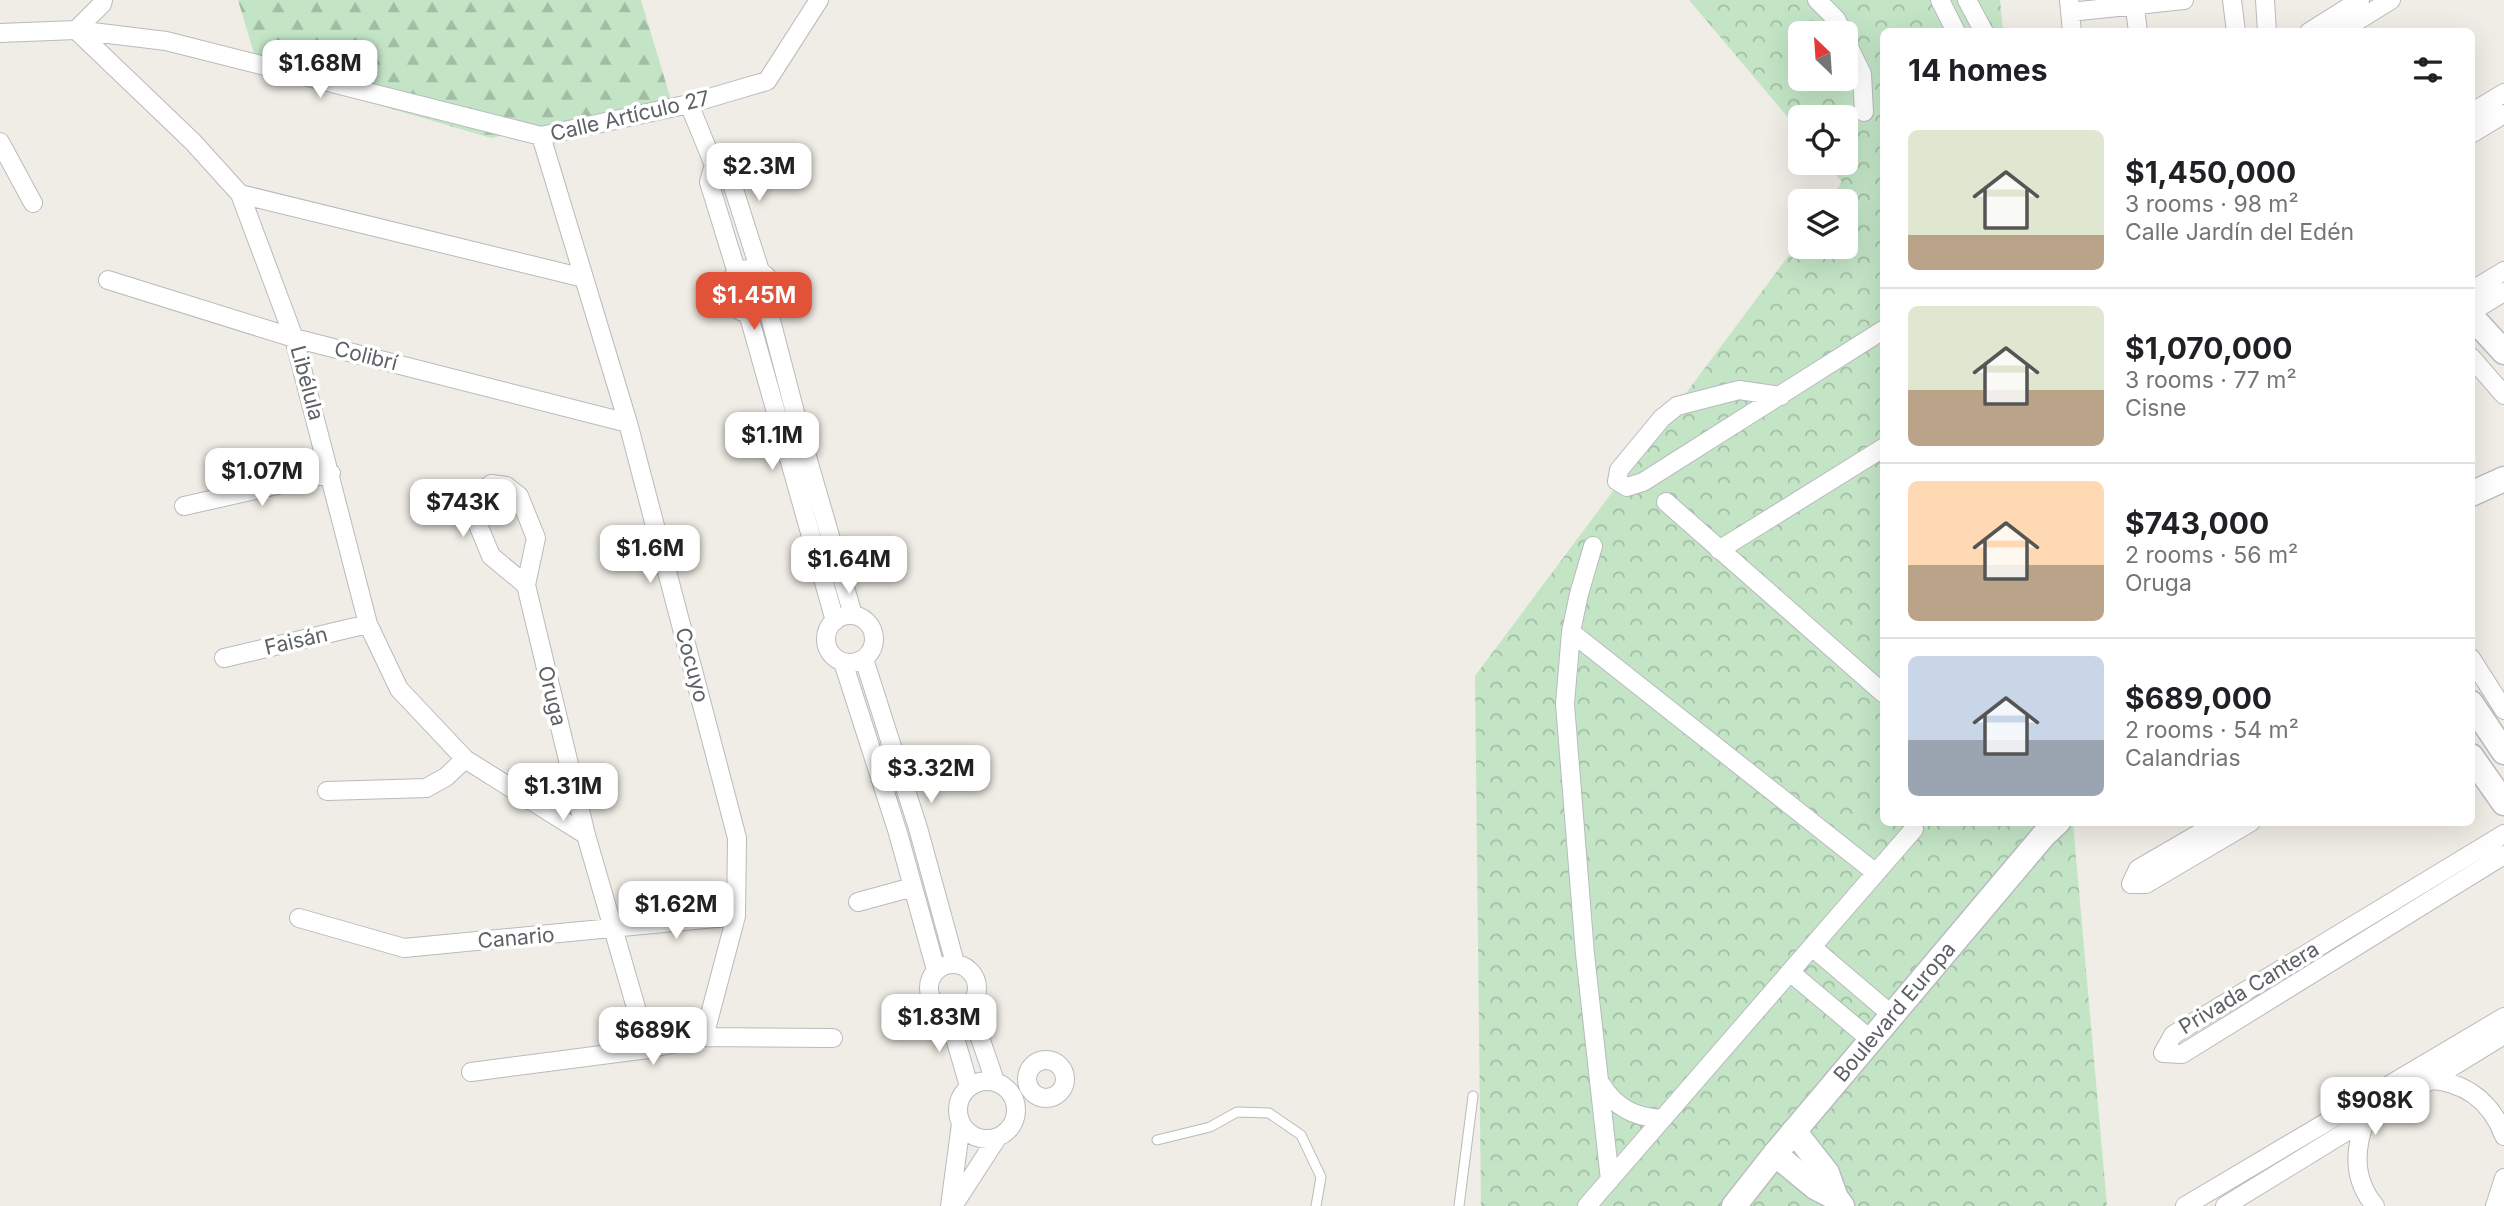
<!DOCTYPE html>
<html lang="en">
<head>
<meta charset="utf-8">
<style>
	:root { --surface:#fff; --page:#f2f2f2; --text:#202124; --muted:#757577; --line:#e0e0e0; --accent:#e25238 }
	body { margin:0; font-family:Inter,sans-serif; background:var(--page); color:var(--text); height:100vh; display:flex; flex-direction:column; font-size:26px; white-space:nowrap }
	* { box-sizing:border-box; margin:0 }
	p { font-size:23px; color:var(--muted) }
	.icon { flex:none; width:38px; height:38px; fill:none; stroke:currentColor; stroke-width:2; stroke-linecap:round; stroke-linejoin:round }
	.map { position:relative; flex:1; overflow:hidden }
	.panel { position:absolute; left:1880px; top:28px; width:595px; height:798px; display:flex; flex-direction:column; background:var(--surface); border-radius:10px; box-shadow:0 7px 28px #0002 }
	.panel>* { flex:none }
	.needle { width:46px; rotate:335deg }
	.tools { position:absolute; left:1788px; top:21px; display:grid; gap:14px }
	.tools a { display:grid; place-items:center; width:70px; height:70px; border-radius:10px; background:var(--surface); box-shadow:0 7px 28px #0002; font-size:35px }
	.price { position:absolute; translate:-50% -60px; padding:0 16px; border-radius:14px; background:#fff; color:#222; font-size:23px; line-height:46px; filter:drop-shadow(0 2px 4px #0008) }
	.price::after { content:''; position:absolute; left:50%; top:42px; width:21px; height:16px; margin-left:-10px; background:inherit; clip-path:polygon(0 0,100% 0,50% 100%) }
	.price.on { background:var(--accent); color:#fff }
	ul { padding:0; list-style:none }
	li { display:flex; align-items:center; gap:21px; height:175px; padding:0 28px }
	li+li { border-top:2px solid var(--line) }
	li span { display:grid; place-items:center; flex:none; width:196px; height:140px; border-radius:10px; color:#555 }
	li>.icon { margin-inline-start:auto }
	span .icon { width:84px; height:84px; fill:#fffc; stroke-width:1 }
	li b { font-size:30px }
	h2 { display:flex; justify-content:space-between; align-items:center; height:84px; padding:0 28px; font-size:30px }
	.map>svg:first-child { display:block }
</style>
</head>
<body>
<div class="map">
<svg width="2504" height="1206" viewBox="0 0 2504 1206">
	<defs>
		<pattern id="forest-firs" width="22" height="20" patternUnits="userSpaceOnUse" patternTransform="scale(1.75)"><rect width="22" height="20" fill="#c3e5c6"/><path d="M5 1l3.5 6h-7zM16 11l3.5 6h-7z" fill="#a2bda4"/></pattern>
		<pattern id="park-crowns" width="20" height="18" patternUnits="userSpaceOnUse" patternTransform="scale(1.75)"><rect width="20" height="18" fill="#c3e5c6"/><path d="M2 6a3 3 0 1 1 6 0M12 15a3 3 0 1 1 6 0" fill="none" stroke="#a2bda4"/></pattern>
	</defs>
	<rect width="100%" height="100%" fill="#efede5"/>
	<path fill="url(#forest-firs)" d="M238 0H641L671 100 491 138 259 70Z"/>
	<path fill="url(#park-crowns)" fill-rule="evenodd" d="M1689 0H2000L2003 31 1883 32V822L2073 823 2107 1206H1481L1475 676 1801 239V247H1846V201H1828L1842 182 1826 163H1846V117H1801V133ZM1801 33H1846V79H1801Z"/>
	<g fill="none" stroke-linecap="round" stroke-linejoin="round">
		<g stroke="#b8babe" stroke-width="11">
			<path id="lane" d="M1157 1140 1210 1127 1237 1112 1269 1113 1301 1135 1321 1177 1316 1206
				M1459 1206 1473 1096"/>
		</g>
		<g stroke="#b8babe" stroke-width="20">
			<path id="street" d="M103 0 102 4 76 30 193 142 240 194 294 338 368 624 399 689 465 759 586 835
				M1817 0 1836 19 1843 33
				M1940 0 1956 32
				M1967 0 1984 32
				M2069 0 2072 32
				M2134 0 2138 32
				M2232 0 2236 32
				M2265 0 2267 32
				M2070 12 2184 0
				M2309 32 2360 0
				M2339 32 2391 0
				M0 33 76 30 166 41 541 136 689 104 767 81 819 0
				M1846 41 1862 74 1864 112
				M689 104 714 165 730 177 760 271
				M2471 113 2504 93
				M2471 134 2504 114
				M541 136 628 423 737 838 736 916 704 1037
				M0 142 33 203
				M714 165 709 182 737 273
				M240 194 584 278
				M728 291a22 22 0 1 1 44 0a22 22 0 1 1-44 0Z
				M108 280 294 338 628 423
				M2471 291 2504 271
				M767 305 803 443 853 615
				M2471 312 2504 292
				M748 313 835 621
				M2471 357 2504 395
				M1781 396 1739 390 1677 406 1662 418 1619 470 1617 481 1627 487 1643 482 1883 330
				M1666 502 1883 693
				M184 506 331 473
				M1593 546 1579 594 1571 632 1565 704 1585 954 1610 1180
				M1719 550 1883 448
				M526 585 491 556 474 515 477 495 491 484 506 486 519 496 536 538 526 585 586 835 648 1049
				M826 639a24 24 0 1 1 48 0a24 24 0 1 1-48 0Z
				M1571 632 1876 873
				M224 658 368 624
				M2471 658 2504 710
				M864 659 918 828 955 963
				M843 662 898 833 936 970
				M327 791 426 788 446 777 465 759
				M2219 822 2138 869 2131 884H2146L2251 822
				M2504 834 2173 1035 2163 1053 2182 1054 2504 855
				M858 902 913 887
				M299 918 404 948 736 916
				M1812 947 1892 1015
				M929 988a24 24 0 1 1 48 0a24 24 0 1 1-48 0Z
				M1790 972 1871 1040
				M969 1006 995 1081
				M947 1011 969 1086
				M1027 1079a19 19 0 1 1 38 0a19 19 0 1 1-38 0Z
				M471 1072 648 1049 704 1037 833 1038
				M2425 1079C2463 1081 2491 1100 2504 1136
				M958 1110a29 29 0 1 1 58 0a29 29 0 1 1-58 0Z
				M1601 1084C1616 1108 1634 1117 1662 1119
				M2366 1119C2354 1149 2353 1180 2375 1206
				M950 1206 961 1124
				M953 1206 997 1138
				M1587 1206 1914 829
				M2185 1206 2504 1017
				M2225 1206 2504 1035
				M2495 1206 2504 1178"/>
		</g>
		<g stroke="#b9bbc0" stroke-width="27">
			<g id="secondary">
				<path d="M2471 316 2504 352"/>
				<path d="M2471 494 2504 479"/>
				<path d="M2471 703 2504 752"/>
				<path d="M2471 756 2504 803"/>
				<path d="M1794 1131 1827 1173 1836 1198 1842 1206"/>
				<path d="M1775 1154 1815 1187 1836 1198"/>
				<path id="s1" d="M1734 1206 1775 1154 2044 835 2058 822"/>
			</g>
		</g>
		<use href="#lane" stroke="#fff" stroke-width="9"/>
		<use href="#street" stroke="#fff" stroke-width="18"/>
		<use href="#secondary" stroke="#fff" stroke-width="24"/>
	</g>
	<g text-anchor="middle" stroke-width="7" stroke-linejoin="round" paint-order="stroke">
		<g font-size="21" fill="#5d6065" stroke="#fff">
			<text transform="translate(630 116) rotate(-13)" y="7">Calle Artículo 27</text>
			<text transform="translate(366 356) rotate(14)" y="7">Colibrí</text>
			<text transform="translate(307 383) rotate(75)" y="7">Libélula</text>
			<text transform="translate(296 641) rotate(-13)" y="7">Faisán</text>
			<text transform="translate(692 665) rotate(75)" y="7">Cocuyo</text>
			<text transform="translate(552 696) rotate(76)" y="7">Oruga</text>
			<text transform="translate(516 938) rotate(-5)" y="7">Canario</text>
			<text transform="translate(2249 988) rotate(-31)" y="7">Privada Cantera</text>
			<text dy="7" stroke="none"><textPath href="#s1" startOffset="252">Boulevard Europa</textPath></text>
		</g>
	</g>
</svg>
<div class="tools">
<a><svg class="needle" viewBox="-14 -14 28 28"><path d="M0-13l5 13h-10z" fill="#e53935"/><path d="M0 13l5-13h-10z" fill="#757577"/></svg></a>
<a><svg class="icon" aria-label="locate" viewBox="0 0 24 24"><circle cx="12" cy="12" r="6"/><path d="M12 2v4M12 18v4M2 12h4M18 12h4"/></svg></a>
<a><svg class="icon" aria-label="layers" viewBox="0 0 24 24"><path d="M12 4l9 5-9 5-9-5zM3 14l9 5 9-5"/></svg></a>
</div>
<b class="price" style="left:320px;top:100px">$1.68M</b>
<b class="price" style="left:759px;top:203px">$2.3M</b>
<b class="price on" style="left:754px;top:332px">$1.45M</b>
<b class="price" style="left:772px;top:472px">$1.1M</b>
<b class="price" style="left:262px;top:508px">$1.07M</b>
<b class="price" style="left:463px;top:539px">$743K</b>
<b class="price" style="left:650px;top:585px">$1.6M</b>
<b class="price" style="left:849px;top:596px">$1.64M</b>
<b class="price" style="left:931px;top:805px">$3.32M</b>
<b class="price" style="left:563px;top:823px">$1.31M</b>
<b class="price" style="left:676px;top:941px">$1.62M</b>
<b class="price" style="left:939px;top:1054px">$1.83M</b>
<b class="price" style="left:653px;top:1067px">$689K</b>
<b class="price" style="left:2375px;top:1137px">$908K</b>
<section class="panel">
<h2>14 homes<svg class="icon" aria-label="filters" viewBox="0 0 24 24"><path d="M4 7h16M4 17h16"/><circle cx="9" cy="7" r="2"/><circle cx="15" cy="17" r="2"/></svg></h2>
<ul>
<li><span style="background:linear-gradient(#dfe7d0 75%,#b9a48a 0)"><svg class="icon" aria-label="home" viewBox="0 0 24 24"><path d="M3 11l9-7 9 7M6 9v11h12V9"/></svg></span><div><b>$1,450,000</b><p>3 rooms · 98 m²</p><p>Calle Jardín del Edén</p></div></li>
<li><span style="background:linear-gradient(#dfe7d0 60%,#b9a48a 0)"><svg class="icon" aria-label="home" viewBox="0 0 24 24"><path d="M3 11l9-7 9 7M6 9v11h12V9"/></svg></span><div><b>$1,070,000</b><p>3 rooms · 77 m²</p><p>Cisne</p></div></li>
<li><span style="background:linear-gradient(#ffd9b3 60%,#b9a48a 0)"><svg class="icon" aria-label="home" viewBox="0 0 24 24"><path d="M3 11l9-7 9 7M6 9v11h12V9"/></svg></span><div><b>$743,000</b><p>2 rooms · 56 m²</p><p>Oruga</p></div></li>
<li><span style="background:linear-gradient(#c9d6e8 60%,#9aa5b1 0)"><svg class="icon" aria-label="home" viewBox="0 0 24 24"><path d="M3 11l9-7 9 7M6 9v11h12V9"/></svg></span><div><b>$689,000</b><p>2 rooms · 54 m²</p><p>Calandrias</p></div></li>
</ul>
</section>
</div>
</body>
</html>
